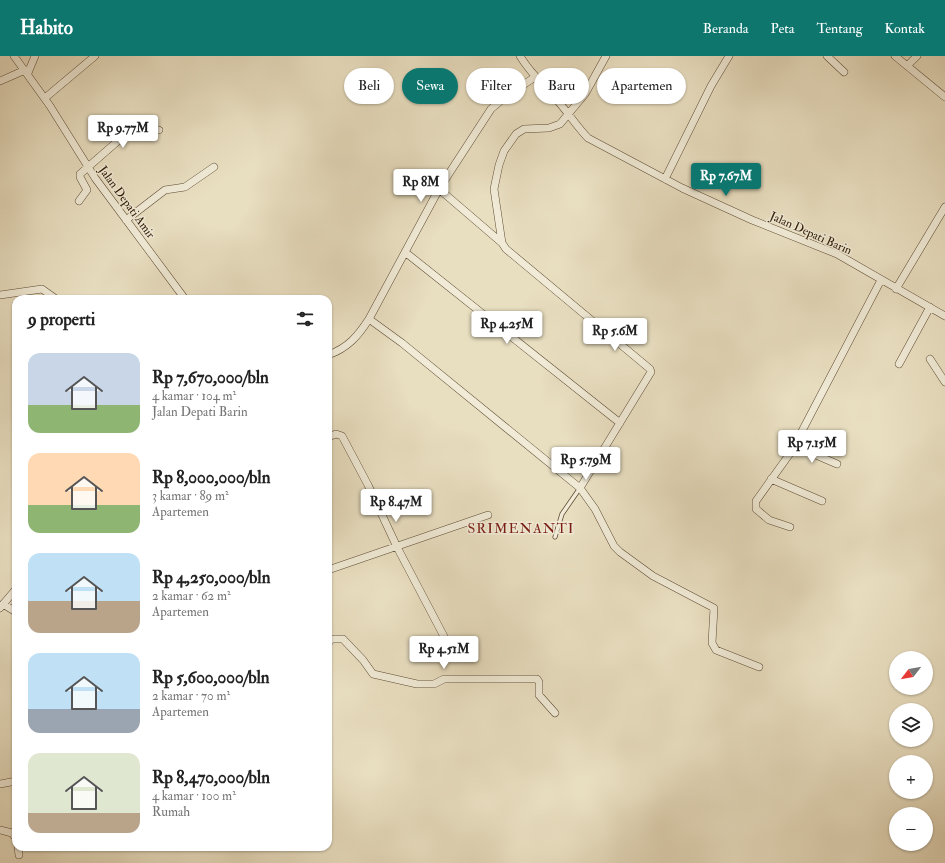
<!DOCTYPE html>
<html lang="id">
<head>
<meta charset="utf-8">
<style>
	:root { --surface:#fff; --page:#f6f6f6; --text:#222; --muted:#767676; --accent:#0f766e }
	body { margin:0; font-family:"IM FELL Double Pica",serif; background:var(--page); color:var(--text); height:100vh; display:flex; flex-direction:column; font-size:15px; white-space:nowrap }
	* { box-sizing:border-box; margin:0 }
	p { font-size:13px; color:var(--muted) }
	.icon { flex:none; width:22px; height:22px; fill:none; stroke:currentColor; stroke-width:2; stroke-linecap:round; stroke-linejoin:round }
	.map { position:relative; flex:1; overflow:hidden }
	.details { position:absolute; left:12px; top:239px; width:320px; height:556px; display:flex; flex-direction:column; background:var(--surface); border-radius:12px; box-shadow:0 1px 3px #0004 }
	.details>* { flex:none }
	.hud { position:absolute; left:344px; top:12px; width:380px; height:36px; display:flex; gap:8px }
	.needle { width:26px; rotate:239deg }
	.controls { position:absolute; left:889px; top:595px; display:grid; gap:8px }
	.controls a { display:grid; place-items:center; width:44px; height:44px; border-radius:50%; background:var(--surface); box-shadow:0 1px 3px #0004; font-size:20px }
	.price { position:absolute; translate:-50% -34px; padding:0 9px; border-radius:4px; background:#fff; color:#222; font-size:13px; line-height:26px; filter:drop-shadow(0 1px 2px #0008) }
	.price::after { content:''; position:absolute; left:50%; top:24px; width:12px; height:9px; margin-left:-6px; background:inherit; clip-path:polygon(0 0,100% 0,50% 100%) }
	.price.on { background:var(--accent); color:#fff }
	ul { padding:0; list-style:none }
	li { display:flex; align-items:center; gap:12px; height:100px; padding:0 16px }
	li span { display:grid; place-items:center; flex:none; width:112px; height:80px; border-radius:12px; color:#555 }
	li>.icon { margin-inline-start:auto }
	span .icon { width:48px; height:48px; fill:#fffc; stroke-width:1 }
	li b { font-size:17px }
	h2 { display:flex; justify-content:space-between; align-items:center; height:48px; padding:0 16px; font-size:17px }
	.tag { padding:0 14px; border-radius:18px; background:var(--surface); box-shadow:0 1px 3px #0004; font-size:14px; line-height:36px }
	.tag.on { background:var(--accent); color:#fff }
	header { display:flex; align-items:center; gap:24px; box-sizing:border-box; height:56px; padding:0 20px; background:var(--accent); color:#fff }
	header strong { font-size:19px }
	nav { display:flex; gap:22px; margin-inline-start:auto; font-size:14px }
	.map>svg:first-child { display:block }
</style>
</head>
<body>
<header>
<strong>Habito</strong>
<nav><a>Beranda</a><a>Peta</a><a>Tentang</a><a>Kontak</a></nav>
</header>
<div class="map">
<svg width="945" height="807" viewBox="0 0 945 807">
	<rect width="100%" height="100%" fill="#e8dec0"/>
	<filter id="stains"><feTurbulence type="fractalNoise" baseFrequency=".005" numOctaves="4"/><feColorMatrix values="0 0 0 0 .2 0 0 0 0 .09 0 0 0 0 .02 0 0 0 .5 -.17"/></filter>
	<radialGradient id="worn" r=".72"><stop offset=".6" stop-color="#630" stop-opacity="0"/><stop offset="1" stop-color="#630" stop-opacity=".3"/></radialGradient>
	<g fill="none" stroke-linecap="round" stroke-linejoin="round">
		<g stroke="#5c4a32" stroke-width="5">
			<path id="lane" d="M555 481 562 458 580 432"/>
		</g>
		<g stroke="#5c4a32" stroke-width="8">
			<path id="street" d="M14 0 50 50 95 122 185 243
				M520 0C530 17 544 29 556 43 568 56 576 70 588 82L682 132 752 164 837 198 945 260
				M827 0 844 16
				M895 0 945 41
				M907 10 917 0
				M28 17 35 0
				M0 25 25 14
				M45 42 95 0
				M665 123 711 30 729 0
				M439 133 502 187
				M79 145 87 134 80 121V118L127 77C139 69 146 70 159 74
				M126 164 165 134 185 131 214 111
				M405 196 620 367
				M896 233 945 151
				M0 239 42 233 56 243
				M369 263 402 287 580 432 595 453 614 490 620 496 653 520 714 552 712 587 716 594 759 611
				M328 299C348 292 358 280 369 263L439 133 491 53 505 41 535 21
				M930 303 945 326
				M899 308 930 251
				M328 381 336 378 342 380 368 429 397 491 449 590
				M795 390 837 408
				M771 423 822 445
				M580 432 651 316 650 313 506 193 502 187 494 133 499 109 504 95 516 78 524 73 549 72 560 68 585 38 606 0
				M790 471 769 464 756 453V445L791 396 881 224
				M328 514 488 459
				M3 548 16 556
				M0 552 16 533
				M328 587 332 583H343L363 604 373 618 417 628H434L444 623H537L539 626V639L555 657
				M0 728 16 725
				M0 774 12 777 16 782
				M18 791 19 799"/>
		</g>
		<use href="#lane" stroke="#f0ead6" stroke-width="3.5"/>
		<use href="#street" stroke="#f0ead6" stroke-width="7"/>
	</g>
	<g text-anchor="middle" stroke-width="3" stroke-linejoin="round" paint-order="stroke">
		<g font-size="12" fill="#2d1803" stroke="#f0ead6">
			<text transform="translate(127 146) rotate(54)" y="4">Jalan Depati Amir</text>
			<text transform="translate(811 177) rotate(24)" y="4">Jalan Depati Barin</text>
		</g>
		<g font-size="14" letter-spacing="1" fill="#7a1f14" stroke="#f0ead6">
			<text x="521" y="477">SRIMENANTI</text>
		</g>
	</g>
	<rect width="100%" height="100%" filter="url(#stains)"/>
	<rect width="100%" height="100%" fill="url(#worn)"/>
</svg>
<div class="controls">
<a><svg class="needle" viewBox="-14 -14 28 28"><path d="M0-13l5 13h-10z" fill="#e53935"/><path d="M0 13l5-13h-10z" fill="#767676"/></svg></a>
<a><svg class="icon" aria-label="layers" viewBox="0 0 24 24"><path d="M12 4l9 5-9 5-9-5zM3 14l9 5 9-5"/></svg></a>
<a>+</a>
<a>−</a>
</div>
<b class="price" style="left:123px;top:93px">Rp 9.77M</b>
<b class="price on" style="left:726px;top:141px">Rp 7.67M</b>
<b class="price" style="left:421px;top:147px">Rp 8M</b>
<b class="price" style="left:507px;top:289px">Rp 4.25M</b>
<b class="price" style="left:615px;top:296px">Rp 5.6M</b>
<b class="price" style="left:812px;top:408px">Rp 7.15M</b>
<b class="price" style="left:586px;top:425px">Rp 5.79M</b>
<b class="price" style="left:396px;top:467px">Rp 8.47M</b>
<b class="price" style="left:444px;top:614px">Rp 4.51M</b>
<div class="hud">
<a class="tag">Beli</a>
<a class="tag on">Sewa</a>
<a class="tag">Filter</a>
<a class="tag">Baru</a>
<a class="tag">Apartemen</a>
</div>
<section class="details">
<h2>9 properti<svg class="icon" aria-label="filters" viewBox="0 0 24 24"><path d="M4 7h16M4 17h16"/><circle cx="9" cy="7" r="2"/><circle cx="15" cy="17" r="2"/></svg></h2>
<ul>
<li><span style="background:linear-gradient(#c9d6e8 65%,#8fb573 0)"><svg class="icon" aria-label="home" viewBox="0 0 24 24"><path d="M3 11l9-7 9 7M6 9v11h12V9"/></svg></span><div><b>Rp 7,670,000/bln</b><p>4 kamar · 104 m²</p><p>Jalan Depati Barin</p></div></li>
<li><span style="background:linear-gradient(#ffd9b3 65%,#8fb573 0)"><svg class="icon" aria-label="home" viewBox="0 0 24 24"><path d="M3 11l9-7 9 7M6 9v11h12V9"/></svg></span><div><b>Rp 8,000,000/bln</b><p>3 kamar · 89 m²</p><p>Apartemen</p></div></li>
<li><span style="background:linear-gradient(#bfe0f5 60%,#b9a48a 0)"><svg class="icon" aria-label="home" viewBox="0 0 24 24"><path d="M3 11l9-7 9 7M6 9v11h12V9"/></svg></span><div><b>Rp 4,250,000/bln</b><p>2 kamar · 62 m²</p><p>Apartemen</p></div></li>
<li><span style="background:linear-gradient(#bfe0f5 70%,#9aa5b1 0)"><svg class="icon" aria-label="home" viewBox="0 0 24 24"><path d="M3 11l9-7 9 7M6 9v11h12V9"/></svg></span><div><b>Rp 5,600,000/bln</b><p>2 kamar · 70 m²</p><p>Apartemen</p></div></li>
<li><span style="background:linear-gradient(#dfe7d0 75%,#b9a48a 0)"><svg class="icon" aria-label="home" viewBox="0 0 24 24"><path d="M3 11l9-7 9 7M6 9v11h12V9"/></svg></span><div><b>Rp 8,470,000/bln</b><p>4 kamar · 100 m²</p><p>Rumah</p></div></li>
</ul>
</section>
</div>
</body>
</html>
